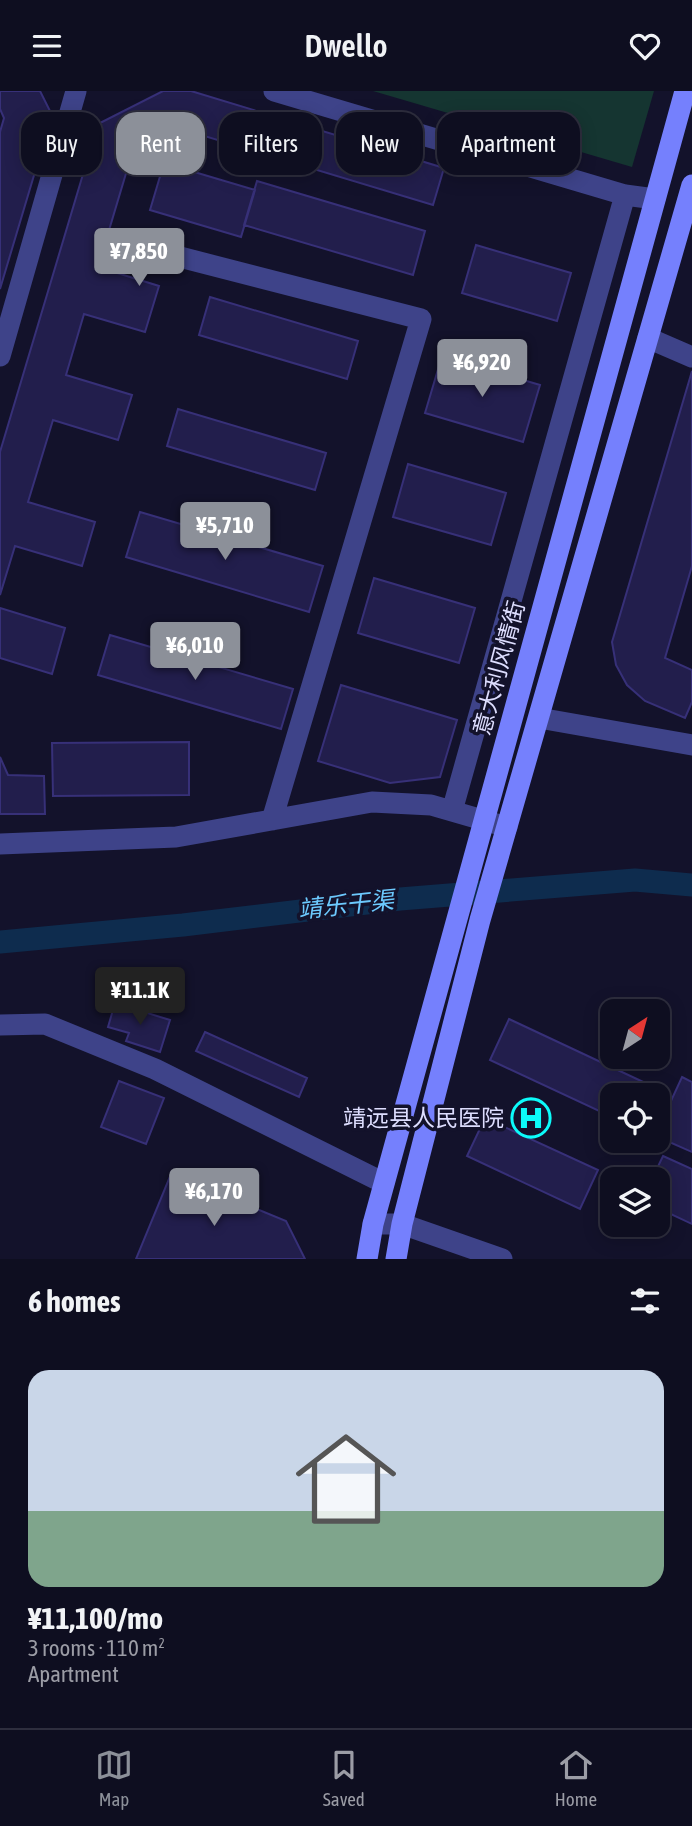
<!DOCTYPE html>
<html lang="en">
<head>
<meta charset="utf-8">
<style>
	:root { --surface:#0e0e20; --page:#1c1c2d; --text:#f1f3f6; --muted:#9b9ca5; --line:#2e2e3e; --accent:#8c9099 }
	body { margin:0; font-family:"Asap Condensed","Noto Sans SC",sans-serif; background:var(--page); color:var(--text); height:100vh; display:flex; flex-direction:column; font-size:26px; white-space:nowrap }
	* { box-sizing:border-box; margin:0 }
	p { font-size:23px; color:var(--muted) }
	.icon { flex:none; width:38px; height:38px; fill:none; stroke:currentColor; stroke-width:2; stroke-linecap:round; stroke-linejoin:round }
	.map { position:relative; height:1168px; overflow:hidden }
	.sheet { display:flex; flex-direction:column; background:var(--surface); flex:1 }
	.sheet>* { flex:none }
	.guide { position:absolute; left:21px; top:21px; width:651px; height:63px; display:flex; gap:14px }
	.needle { width:46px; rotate:36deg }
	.buttons { position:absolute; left:600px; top:908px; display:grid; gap:14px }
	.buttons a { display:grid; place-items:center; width:70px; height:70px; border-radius:14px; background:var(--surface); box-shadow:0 4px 18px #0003,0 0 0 2px var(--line); font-size:35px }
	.price { position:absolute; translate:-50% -60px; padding:0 16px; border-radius:7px; background:var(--accent); color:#fff; font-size:23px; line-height:46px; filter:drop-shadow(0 2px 4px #0008) }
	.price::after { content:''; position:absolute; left:50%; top:42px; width:21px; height:16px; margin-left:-10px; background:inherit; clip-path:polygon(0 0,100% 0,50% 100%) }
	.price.current { background:#222; color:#fff }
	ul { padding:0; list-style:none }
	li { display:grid; align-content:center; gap:14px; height:371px; padding:0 28px }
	li span { display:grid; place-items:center; height:217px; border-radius:21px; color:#555 }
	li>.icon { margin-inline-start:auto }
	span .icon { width:126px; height:126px; fill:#fffc; stroke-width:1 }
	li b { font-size:30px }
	h2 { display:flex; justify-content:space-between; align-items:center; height:84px; padding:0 28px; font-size:30px }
	.tag { padding:0 24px; border-radius:21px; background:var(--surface); box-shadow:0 4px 18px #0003,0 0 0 2px var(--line); font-size:24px; line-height:63px }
	.tag.current { background:var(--accent); color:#fff }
	header { display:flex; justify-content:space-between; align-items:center; height:91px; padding:0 28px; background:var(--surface); font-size:32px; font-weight:600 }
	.tab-bar { display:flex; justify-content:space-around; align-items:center; height:98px; border-top:2px solid var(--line); background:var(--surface); font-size:19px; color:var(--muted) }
	.tab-bar a { display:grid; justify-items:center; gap:4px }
	.tab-bar .current { color:var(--accent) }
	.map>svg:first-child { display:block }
</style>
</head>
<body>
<header><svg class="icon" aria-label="menu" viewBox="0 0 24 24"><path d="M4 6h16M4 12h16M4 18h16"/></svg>Dwello<svg class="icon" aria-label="heart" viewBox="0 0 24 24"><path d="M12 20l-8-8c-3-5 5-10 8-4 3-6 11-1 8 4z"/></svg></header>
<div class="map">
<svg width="692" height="1168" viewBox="0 0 692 1168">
	<rect width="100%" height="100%" fill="#13122b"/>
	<path fill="#153531" d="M373 0H654L632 76Z"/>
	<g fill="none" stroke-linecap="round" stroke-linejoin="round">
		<path stroke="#0e2c4e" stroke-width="23" d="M0 851 183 834 400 808 635 789 692 794"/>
	</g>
	<path fill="#221e4c" stroke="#373078" stroke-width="2" d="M0 0H40L52 24 0 198V41L4 27 0 18Z
		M163 0H191L444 77 433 114 178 37 133 59 98 176 159 195 145 241 84 223 66 284 132 304 118 349 53 329 28 411 95 431 82 475 15 455 0 504V361L98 33Z
		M164 72 255 99 241 146 150 119Z
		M257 90 425 140 413 184 244 134Z
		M476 154 571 182 557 230 462 202Z
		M210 206 358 250 347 288 199 244Z
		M442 265 540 294 523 351 425 322Z
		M692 280V475L665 567 692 579V611L685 627 645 610 627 594 616 574 612 551Z
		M178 318 326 362 315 399 167 355Z
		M408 373 506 402 491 454 393 426Z
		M140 421 323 475 309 521 126 466Z
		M374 487 475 517 459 572 358 542Z
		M0 517 65 537 52 583 0 567Z
		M110 544 293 598 281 638 98 584Z
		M341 594 457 629 440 686 390 692 318 670Z
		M189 651V704L53 705 52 652Z
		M0 666 8 684 44 685 45 723H0Z
		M115 912 170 929 160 961 126 950 129 942 108 936Z
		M509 928 654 996 650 1004H612V1026L490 969Z
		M205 941 307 987 299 1006 196 960Z
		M682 986 692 991V1061L658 1046V1038Z
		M119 990 164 1007 146 1053 101 1036Z
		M485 1027 598 1079 580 1118 467 1065Z
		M663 1065 692 1078V1133L658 1117V1088H652Z
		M171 1083 286 1130 305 1168H136Z"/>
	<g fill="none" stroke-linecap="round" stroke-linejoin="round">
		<path stroke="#3e4389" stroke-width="21" d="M274 0 625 104 655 108
			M176 165 421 228 272 729
			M648 247 692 266
			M0 265 76 0
			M539 627 692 654
			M452 720 625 104
			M0 753 176 746 372 711 431 714 507 736
			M0 934 45 933 155 978 384 1092
			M373 1133H402L502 1168"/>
		<path stroke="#7580fd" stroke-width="21" d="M367 1168 373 1133 685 0
			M396 1168 402 1133 480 829 692 94"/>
	</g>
	<defs>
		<g id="hospital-ring" transform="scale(2.0125)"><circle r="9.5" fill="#13122b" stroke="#0cfbfa" stroke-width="1.5"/><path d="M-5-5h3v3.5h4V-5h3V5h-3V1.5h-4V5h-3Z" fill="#0cfbfa"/></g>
	</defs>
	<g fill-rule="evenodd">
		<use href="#hospital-ring" x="531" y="1027"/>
	</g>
	<g text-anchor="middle" stroke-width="7" stroke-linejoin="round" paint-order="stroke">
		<g font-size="23" fill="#ddddfe" stroke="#13122b">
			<text transform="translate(499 577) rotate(-75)" y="8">意大利风情街</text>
		</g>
		<g font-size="23" fill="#ddddfe" stroke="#13122b" text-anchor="end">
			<text x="504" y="1035">靖远县人民医院</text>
		</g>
		<g font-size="24" font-style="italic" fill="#6cc9fd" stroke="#13122b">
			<text transform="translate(346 814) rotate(-6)" y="8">靖乐干渠</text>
		</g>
	</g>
</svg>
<div class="buttons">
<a><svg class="needle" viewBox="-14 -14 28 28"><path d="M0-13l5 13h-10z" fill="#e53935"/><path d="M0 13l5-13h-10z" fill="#9b9ca5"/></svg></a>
<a><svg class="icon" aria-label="locate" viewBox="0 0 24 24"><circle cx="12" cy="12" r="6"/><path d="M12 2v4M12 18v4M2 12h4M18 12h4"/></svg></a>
<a><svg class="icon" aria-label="layers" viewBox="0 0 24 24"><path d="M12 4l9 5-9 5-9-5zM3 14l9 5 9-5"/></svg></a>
</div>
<b class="price" style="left:139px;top:197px">¥7,850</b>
<b class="price" style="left:482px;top:308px">¥6,920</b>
<b class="price" style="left:225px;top:471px">¥5,710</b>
<b class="price" style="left:195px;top:591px">¥6,010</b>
<b class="price current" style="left:140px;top:936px">¥11.1K</b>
<b class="price" style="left:214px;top:1137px">¥6,170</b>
<div class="guide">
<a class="tag">Buy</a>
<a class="tag current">Rent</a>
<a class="tag">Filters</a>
<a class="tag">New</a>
<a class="tag">Apartment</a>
</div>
</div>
<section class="sheet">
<h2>6 homes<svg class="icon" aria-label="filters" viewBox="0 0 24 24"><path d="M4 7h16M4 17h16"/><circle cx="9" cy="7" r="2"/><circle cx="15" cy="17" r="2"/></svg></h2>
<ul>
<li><span style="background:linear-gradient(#c9d6e8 65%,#7fa58c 0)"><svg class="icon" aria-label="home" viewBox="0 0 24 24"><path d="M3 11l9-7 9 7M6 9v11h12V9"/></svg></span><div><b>¥11,100/mo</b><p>3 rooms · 110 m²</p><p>Apartment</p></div></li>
</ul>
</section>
<nav class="tab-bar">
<a class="current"><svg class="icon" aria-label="map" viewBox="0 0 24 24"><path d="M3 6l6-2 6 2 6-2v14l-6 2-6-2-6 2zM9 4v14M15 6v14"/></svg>Map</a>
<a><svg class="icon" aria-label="saved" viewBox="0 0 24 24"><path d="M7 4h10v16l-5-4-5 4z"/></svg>Saved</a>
<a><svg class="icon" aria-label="home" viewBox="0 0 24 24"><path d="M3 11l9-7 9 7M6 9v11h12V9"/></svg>Home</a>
</nav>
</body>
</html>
